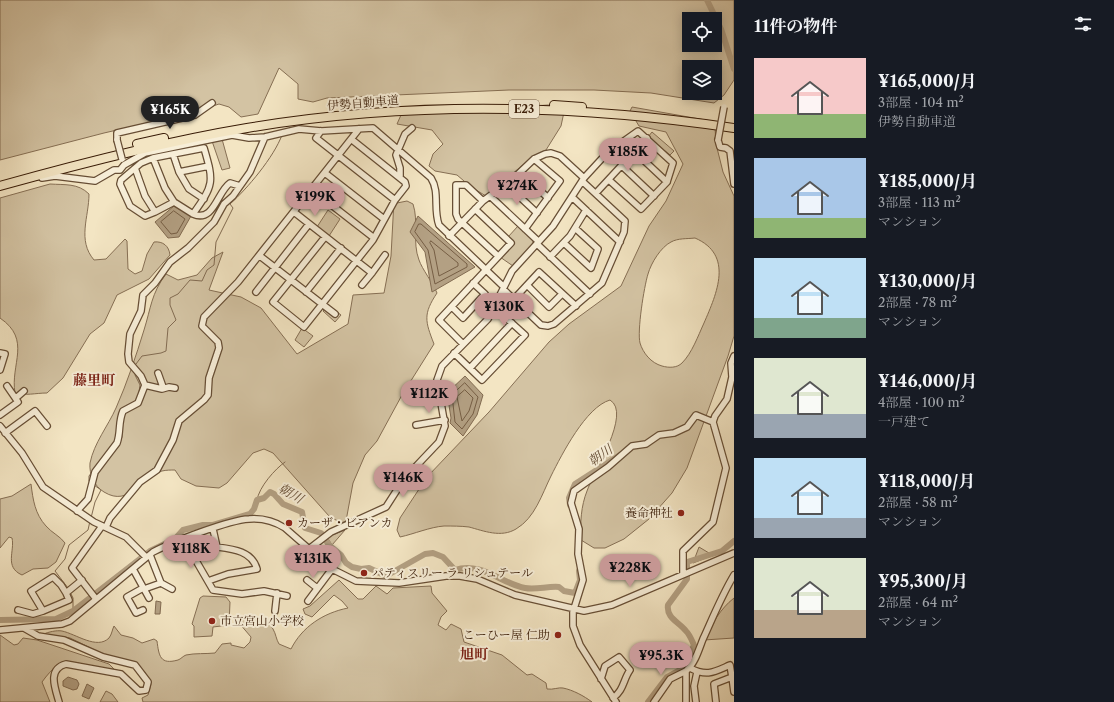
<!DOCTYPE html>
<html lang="ja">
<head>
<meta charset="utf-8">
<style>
	:root { --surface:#171b24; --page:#20242c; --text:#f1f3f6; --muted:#9ea1a6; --accent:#c59692 }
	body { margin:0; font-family:"Libre Caslon Text","Noto Serif JP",serif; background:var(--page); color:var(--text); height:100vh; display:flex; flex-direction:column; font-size:15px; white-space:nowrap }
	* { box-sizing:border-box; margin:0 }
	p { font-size:13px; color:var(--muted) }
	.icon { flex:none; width:22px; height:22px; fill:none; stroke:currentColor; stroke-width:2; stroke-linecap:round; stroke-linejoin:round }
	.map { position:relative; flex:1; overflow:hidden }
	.drawer { display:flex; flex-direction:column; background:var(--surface); width:380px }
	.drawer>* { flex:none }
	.tools { position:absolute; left:682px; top:12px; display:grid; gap:8px }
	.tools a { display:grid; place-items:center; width:40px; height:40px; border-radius:0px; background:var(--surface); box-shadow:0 2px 10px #0003; font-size:20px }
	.price { position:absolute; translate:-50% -34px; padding:0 9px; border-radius:14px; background:var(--accent); color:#111; font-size:13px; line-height:26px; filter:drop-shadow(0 1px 2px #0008) }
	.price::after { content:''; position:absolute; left:50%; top:24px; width:12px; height:9px; margin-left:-6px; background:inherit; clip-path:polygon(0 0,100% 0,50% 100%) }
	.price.selected { background:#222; color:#fff }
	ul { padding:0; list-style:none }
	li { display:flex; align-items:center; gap:12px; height:100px; padding:0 20px }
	li span { display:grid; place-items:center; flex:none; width:112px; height:80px; border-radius:0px; color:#555 }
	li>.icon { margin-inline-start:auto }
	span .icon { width:48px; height:48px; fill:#fffc; stroke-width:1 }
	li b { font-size:17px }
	h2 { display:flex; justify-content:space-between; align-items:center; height:48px; padding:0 20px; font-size:17px }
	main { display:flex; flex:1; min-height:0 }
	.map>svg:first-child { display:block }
</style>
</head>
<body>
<main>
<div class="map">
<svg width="734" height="702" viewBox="0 0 734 702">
	<rect width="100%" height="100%" fill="#f3e5c3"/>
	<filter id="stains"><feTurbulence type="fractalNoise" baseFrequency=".005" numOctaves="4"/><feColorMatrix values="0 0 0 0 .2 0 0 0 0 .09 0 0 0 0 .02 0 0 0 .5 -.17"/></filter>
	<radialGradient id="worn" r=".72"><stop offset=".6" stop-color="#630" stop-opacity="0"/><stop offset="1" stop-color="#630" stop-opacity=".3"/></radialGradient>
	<path fill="#d3c3a3" stroke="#866f54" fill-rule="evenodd" d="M0 0H734V80L724 95 714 103 651 93 594 90H509L327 98 313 102 298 99V84L279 68 258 114 241 117 229 107 219 104 195 112 104 133 0 160ZM689 19H715V45H689ZM689 67H715V93H689Z
		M548 105 560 107 564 112 561 126 546 150 524 164 486 196 471 187 457 175 435 171 429 166 433 154 443 144 432 130 397 124 401 115Z
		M632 107 711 121 715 127 716 144 723 172 734 196V336L728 356 687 468 672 493 649 519 624 539 605 548H594L581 540C580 523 581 506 587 491 593 473 632 413 610 400 586 407 562 454 551 476 542 494 535 518 516 529 501 538 484 531 469 527 461 526 452 526 444 526 430 527 414 534 400 537L397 530 400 518 427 477 489 412 549 342 569 324 621 286 649 226 666 201 683 164 666 132 639 126 630 111ZM695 238C734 255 717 293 704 323 698 336 692 353 682 363 677 368 669 368 662 366 651 363 643 353 640 343 637 331 644 287 648 274 651 263 661 247 671 242 678 238 687 239 695 238Z
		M652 132 674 151 670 155 648 137Z
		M222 139 230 168 222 170 212 141Z
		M50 184C65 185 78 183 89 194 89 217 77 240 94 260L106 259 125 239 127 241 128 269 135 274 142 271 147 254 154 242C163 241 169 246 170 255L149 279 117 295 104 323 90 334 63 378 47 393C36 393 25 396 15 393 10 364 32 340 0 318V198Z
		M394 200 397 203 407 201 413 204C419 222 412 242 419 260 422 269 433 283 437 293 423 314 425 321 434 344L402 395 377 441 365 455 353 483 346 521 341 523 329 516 273 453 264 449 253 453 227 483 219 488 196 486 181 479 175 470C171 470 166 470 162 471 141 476 130 508 104 492 94 486 89 474 90 463 94 443 108 426 116 408 127 383 136 356 144 330 151 308 151 294 166 274L178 280 197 275 212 258 223 252 209 290 241 297 261 308 297 354 348 324 353 295 384 293 391 256Z
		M328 210 340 219 329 236 317 227Z
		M518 226 533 239V244L513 266 500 257 513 243 508 237Z
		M325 309 334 316 337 312 341 315 335 322 323 311Z
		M302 328 313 336 304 347 295 340Z
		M31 484C33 500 35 514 46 526 52 533 60 536 65 543L56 562 48 568 33 569 22 575C4 567 15 551 12 538L9 537 0 548V499L12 496Z
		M345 530 332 545 327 537Z
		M699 547 709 553 706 558 693 563Z
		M339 580 358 599H363L376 586 387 594 393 588 431 586 432 593 447 611 441 617 438 625 446 630 451 624 461 629 464 642 502 655 527 675 532 674 546 683 547 689C553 690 559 687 563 688 573 690 584 696 592 702H143L142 698 148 695 151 684 144 671 136 663 103 654 70 638 44 634C48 632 57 630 62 631 76 634 97 650 109 638 112 634 112 630 114 626L121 635 133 638 142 643 154 639 157 641C159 656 160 665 178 660 181 659 183 656 186 655 195 653 206 654 215 653L222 644 231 643V645L244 648 250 642 251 637 239 623V621C248 609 267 619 273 629 276 634 276 639 279 644L291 649C302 627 323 613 348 608L342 601 334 595 312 617 305 614 303 609 310 606Z
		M203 596 226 597 230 602 229 625 213 627 212 636 194 637V626L192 624 200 598Z
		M734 598V638L704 640C712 624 720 609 734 598Z
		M0 635 14 645 18 644 23 638 37 640 109 664 114 669C110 670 106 668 102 668 71 663 63 653 42 682L50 702H0Z
		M106 691 112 694 118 702H100Z"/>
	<path fill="#b3a083" stroke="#826b51" d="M174 206 191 216 179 237 168 238 155 222Z
		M418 216 475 267 432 292 425 252 410 232Z
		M465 376 483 395 477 415 463 436 450 423 451 418 447 393Z
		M156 601 161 602 160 614H155Z
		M68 677 77 680 79 684 77 689 73 690 63 686V681Z
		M87 684 94 688 89 699 82 696Z"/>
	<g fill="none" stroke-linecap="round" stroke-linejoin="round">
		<path stroke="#765e44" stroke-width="1" d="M174 211 185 219 177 233 171 234 161 222Z
			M419 224H421L467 264V267L435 284 428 250 415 232Z
			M431 241 458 263V266L439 276 434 250 430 243Z
			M465 383 478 397 473 414 462 429 455 422 452 395Z
			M465 390 473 398 469 411 462 421 457 397Z"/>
		<path stroke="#826b51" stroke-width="1" d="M136 364 142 356 161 353 166 351 168 328 176 320 170 305V298L178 294 190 280 202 281 207 270 214 265 216 242 233 208 230 204C247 189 274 157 282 135
			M135 375 140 385 139 392
			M121 410 128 405
			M119 445 122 437V430
			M89 481V476L97 465
			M257 500C259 487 275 469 285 462
			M91 518 95 502 101 490 94 485
			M68 588 55 571 65 559 69 545 88 530 90 521
			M70 592 73 598V611"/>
		<path stroke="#b3a083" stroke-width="6" d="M707 0 721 29 734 69
			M570 505 569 498 575 484 620 455
			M0 620 56 619 73 611 150 551 175 539 183 530 203 525H213L250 514 254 509 257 500 264 498 270 492 274 494 283 504 302 512 305 528 321 533 329 545 341 555 346 563 352 567 361 569 369 568 386 576 425 554 433 553 443 557 455 570C481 561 502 584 525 588 536 590 548 586 559 587L564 591 575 593 580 580 579 571
			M648 702 667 677 685 667 694 645C692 641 690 635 686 631 679 622 666 618 668 605L687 579V562L722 551 734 541"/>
		<g stroke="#674e35" stroke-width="8">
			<path id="minor" d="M321 131 316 138 395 200
				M117 140V133L195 115 212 103
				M718 140 720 147 726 148 730 151 734 184
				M635 152 667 182
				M153 158 141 163 121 180 120 184 130 206 145 216 155 212
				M209 166 179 172 173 154 204 148C214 182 214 185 193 214 214 223 217 192 230 183L240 186
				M622 166 654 196
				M135 168 145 196 155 212 174 202 165 188 153 158 173 154
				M179 172 189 189 204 199
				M325 173 384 219
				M42 178 55 176 95 181 114 170H120L124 165 145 153 232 135 249 138 265 137 299 129 321 131 373 128 431 178C440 192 433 209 439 225L504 287
				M400 178V168L396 155 405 134 412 128
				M508 186 537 213
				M311 189 374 238
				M596 193 647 138
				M518 195 532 183 548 198
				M490 196 538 241
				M572 197 620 242
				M174 202 193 214
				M294 212 372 273 362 285
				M525 229 560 181 534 159
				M449 236 483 201
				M325 237 273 302 304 327 373 240 395 200 406 186 405 182 351 139
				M564 243 591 268 598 249 575 228
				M537 244 590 294
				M260 256 335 314
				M498 256 458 219 456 214V185H466L483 201 514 178 534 159 545 154 551 153 560 156 584 178
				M550 257 570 236 586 210
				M372 273 385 255
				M527 285 549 307 562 294
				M503 289 541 325 548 326 554 324 602 283 624 232 625 221 582 181
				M256 292 309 224
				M306 292 341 248
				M514 299 539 272 576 306
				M452 307 463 318 485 294 473 283
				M463 344 439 320 511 243 475 209
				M0 353 5 354 0 370
				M454 353 482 380 525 335 494 307
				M470 368 512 323
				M158 373 163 387
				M145 385 162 389 169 387 175 388
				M16 398 24 391
				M0 415 18 402 7 386
				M416 425 445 420
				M0 426 22 453 43 487 94 522 126 537 146 557
				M5 433 35 411 47 426
				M77 511 88 499 95 472 117 443C121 432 118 422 123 411L138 403 145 385 141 376 129 362 128 354 130 334 141 311 143 295 155 283 170 262 188 248 214 222 224 204 233 196 250 172 265 137
				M106 527 110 518 140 482 157 470 173 440 179 421 204 400 208 395 209 378 219 348 218 342 202 326 204 317 238 282 359 129
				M184 540 213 590 242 594 264 591 287 596
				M309 549 331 532 386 507 404 479 439 442 445 426 437 380 442 366 488 319 512 271 553 226 584 178 607 153 638 131 673 163 667 182 641 209 609 180
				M150 555 161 583 172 589
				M133 569 149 598
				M683 574V551L713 522 726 468 713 422 715 416 727 399 732 377 731 363 734 356
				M307 580 317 588
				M208 581 228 574 257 569C252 551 233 549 217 547L213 529
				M143 588 127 597 136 613 143 610
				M144 589 161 583
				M96 599 72 568 102 526
				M308 601 332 569
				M18 610 33 614 43 611 31 591 53 577 61 585 66 593 82 580
				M43 611 69 600 66 593
				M275 611 277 593
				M24 628 38 636 64 640 103 657 135 665 148 682 146 690 139 691 121 674 66 664C47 669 55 688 59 702
				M0 630 62 624 70 621 153 552C172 542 229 520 249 519 262 518 274 521 285 528L332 569 356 581 399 583 446 576H460L477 579 515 595 584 611 612 605 734 553
				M690 668C707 677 714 672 730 665L732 677 714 684 716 702
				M732 677 734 692
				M601 679 605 666 619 657 630 670C623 680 624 690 613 698
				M616 702 580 645 573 626V612L583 580 578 554 579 529 571 503 574 491 608 467 632 446 646 444 659 435 674 433 687 427 696 415 713 422
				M654 702 670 679 686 671
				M686 702V671C695 664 699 649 703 639 713 617 722 595 734 575
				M696 702 694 686 697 672"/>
		</g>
		<g stroke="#381b06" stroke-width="10">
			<path id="highway" d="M554 105 582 107
				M137 144 164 138
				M0 186C82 163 163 142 247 128 408 101 573 104 734 128"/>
		</g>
		<use href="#minor" stroke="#f7eed8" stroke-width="5.5"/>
		<use href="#highway" stroke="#f3e5c3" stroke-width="8"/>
		<g stroke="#674e35" stroke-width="8" stroke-linecap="butt">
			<path id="minor-bridge" d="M117 140 122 159
				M718 140 724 107"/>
		</g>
		<use href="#minor-bridge" stroke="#f7eed8" stroke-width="5.5"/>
	</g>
	<g fill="#8f2418" stroke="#f7eed8" stroke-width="1.5">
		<circle cx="681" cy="513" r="4"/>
		<circle cx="289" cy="523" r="4"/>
		<circle cx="364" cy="573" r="4"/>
		<circle cx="212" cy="621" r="4"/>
		<circle cx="558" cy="635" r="4"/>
	</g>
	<g text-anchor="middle" stroke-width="4" stroke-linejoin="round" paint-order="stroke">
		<rect fill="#f7eed8" stroke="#715a45" stroke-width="1" x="509" y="100" width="30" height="18" rx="3"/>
		<g font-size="11" font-weight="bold" fill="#381b06">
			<text x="524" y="113">E23</text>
		</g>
		<g font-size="12" fill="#381b06" stroke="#f7eed8">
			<text transform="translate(363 103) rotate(-5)" y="4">伊勢自動車道</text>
		</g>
		<g font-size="12" fill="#381b06" stroke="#f7eed8" text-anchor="start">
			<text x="673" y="517" text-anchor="end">養命神社</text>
			<text x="297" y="527">カーザ・ビアンカ</text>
			<text x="372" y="577">パティスリー ラ リシュテール</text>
			<text x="220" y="625">市立宮山小学校</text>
			<text x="550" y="639" text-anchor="end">こーひー屋 仁助</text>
		</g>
		<g font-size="13" font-style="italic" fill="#634a32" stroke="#f7eed8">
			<text transform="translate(600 455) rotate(-35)" y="5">朝川</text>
			<text transform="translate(291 493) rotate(30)" y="5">朝川</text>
		</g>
		<g font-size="14" font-weight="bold" fill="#7a1f14" stroke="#f7eed8">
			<text x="94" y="385">藤里町</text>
			<text x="474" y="659">旭町</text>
		</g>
	</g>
	<rect width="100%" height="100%" filter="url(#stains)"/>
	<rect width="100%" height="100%" fill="url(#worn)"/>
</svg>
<div class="tools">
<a><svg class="icon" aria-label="locate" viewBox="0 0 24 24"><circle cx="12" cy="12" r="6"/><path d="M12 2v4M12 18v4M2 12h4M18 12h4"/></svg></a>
<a><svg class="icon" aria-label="layers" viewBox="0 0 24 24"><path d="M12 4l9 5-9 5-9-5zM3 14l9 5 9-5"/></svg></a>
</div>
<b class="price selected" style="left:170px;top:130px">¥165K</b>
<b class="price" style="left:628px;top:172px">¥185K</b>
<b class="price" style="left:517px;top:206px">¥274K</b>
<b class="price" style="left:315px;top:217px">¥199K</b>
<b class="price" style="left:504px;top:327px">¥130K</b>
<b class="price" style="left:429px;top:414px">¥112K</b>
<b class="price" style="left:403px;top:498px">¥146K</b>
<b class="price" style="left:191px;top:569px">¥118K</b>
<b class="price" style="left:313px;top:579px">¥131K</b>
<b class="price" style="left:630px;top:588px">¥228K</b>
<b class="price" style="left:661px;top:676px">¥95.3K</b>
</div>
<section class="drawer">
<h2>11件の物件<svg class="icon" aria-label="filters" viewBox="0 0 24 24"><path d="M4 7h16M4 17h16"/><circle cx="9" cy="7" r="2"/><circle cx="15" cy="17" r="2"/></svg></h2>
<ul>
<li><span style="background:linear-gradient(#f6c9c9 70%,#8fb573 0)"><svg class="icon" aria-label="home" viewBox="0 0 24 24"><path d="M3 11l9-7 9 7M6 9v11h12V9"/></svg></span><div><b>¥165,000/月</b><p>3部屋 · 104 m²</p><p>伊勢自動車道</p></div></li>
<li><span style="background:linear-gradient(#a9c7e8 75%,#8fb573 0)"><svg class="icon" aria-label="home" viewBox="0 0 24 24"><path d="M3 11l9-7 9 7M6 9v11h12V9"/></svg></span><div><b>¥185,000/月</b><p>3部屋 · 113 m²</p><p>マンション</p></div></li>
<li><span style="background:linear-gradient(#bfe0f5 75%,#7fa58c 0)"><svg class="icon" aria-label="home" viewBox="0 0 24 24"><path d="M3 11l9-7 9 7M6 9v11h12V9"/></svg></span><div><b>¥130,000/月</b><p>2部屋 · 78 m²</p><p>マンション</p></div></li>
<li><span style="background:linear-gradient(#dfe7d0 70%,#9aa5b1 0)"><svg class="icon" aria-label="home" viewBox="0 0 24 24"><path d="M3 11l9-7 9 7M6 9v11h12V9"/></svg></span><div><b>¥146,000/月</b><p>4部屋 · 100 m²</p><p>一戸建て</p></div></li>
<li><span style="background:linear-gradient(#bfe0f5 75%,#9aa5b1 0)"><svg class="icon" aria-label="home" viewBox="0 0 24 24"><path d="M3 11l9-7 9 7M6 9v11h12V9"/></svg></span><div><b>¥118,000/月</b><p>2部屋 · 58 m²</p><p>マンション</p></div></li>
<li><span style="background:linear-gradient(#dfe7d0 65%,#b9a48a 0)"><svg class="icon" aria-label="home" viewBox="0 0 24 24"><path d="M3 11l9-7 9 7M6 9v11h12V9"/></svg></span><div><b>¥95,300/月</b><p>2部屋 · 64 m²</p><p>マンション</p></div></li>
</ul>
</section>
</main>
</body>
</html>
